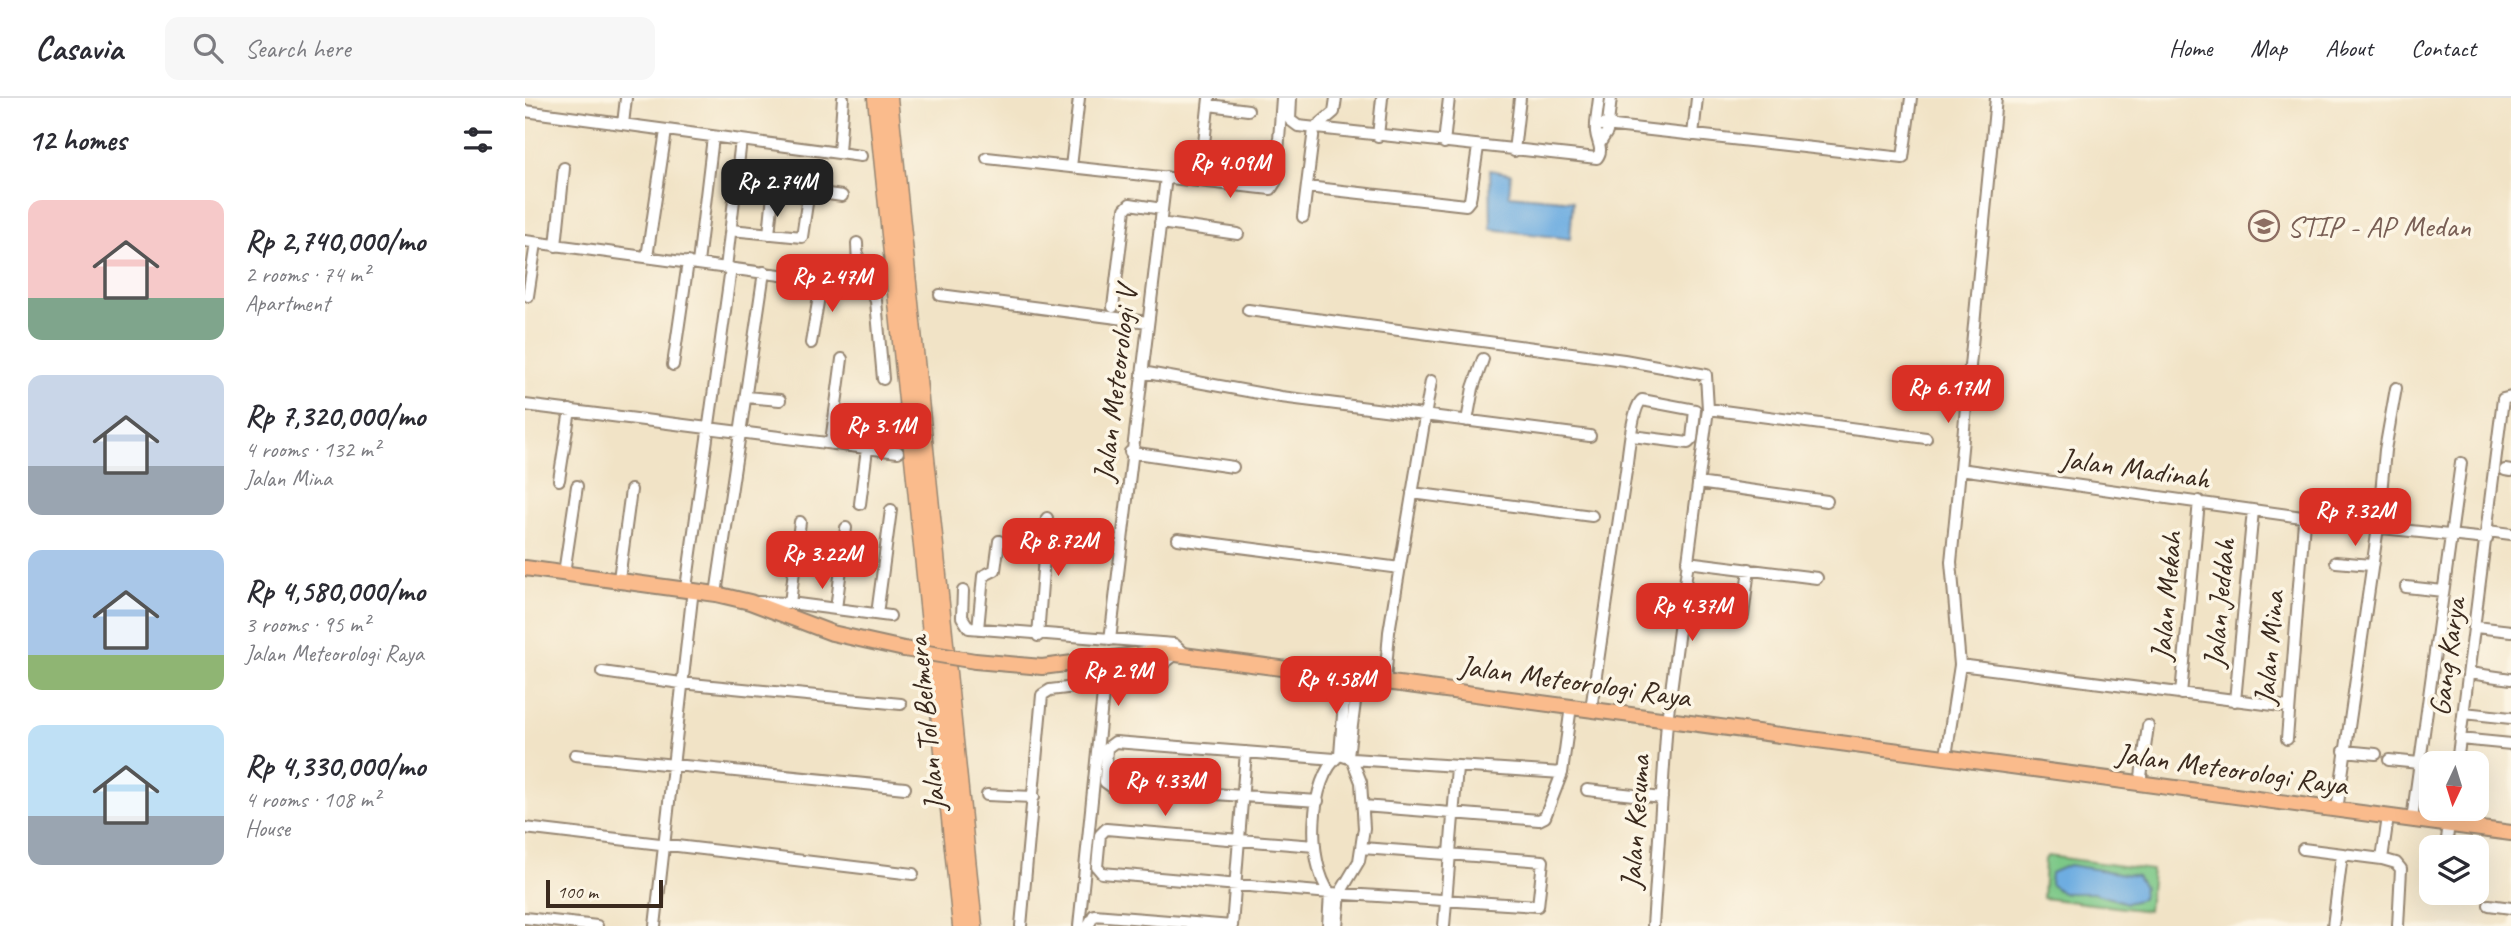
<!DOCTYPE html>
<html lang="en">
<head>
<meta charset="utf-8">
<style>
	:root { --surface:#fff; --page:#f7f7f7; --text:#2b2b33; --muted:#7c7c81; --line:#e1e1e2; --accent:#d93025 }
	body { margin:0; font-family:Caveat,sans-serif; background:var(--page); color:var(--text); height:100vh; display:flex; flex-direction:column; font-size:26px; white-space:nowrap }
	* { box-sizing:border-box; margin:0 }
	p { font-size:23px; color:var(--muted) }
	.icon { flex:none; width:38px; height:38px; fill:none; stroke:currentColor; stroke-width:2; stroke-linecap:round; stroke-linejoin:round }
	.map { position:relative; flex:1; overflow:hidden }
	.panel { display:flex; flex-direction:column; background:var(--surface); width:525px }
	.panel>* { flex:none }
	.needle { width:46px; rotate:184deg }
	.buttons { position:absolute; left:1894px; top:653px; display:grid; gap:14px }
	.buttons a { display:grid; place-items:center; width:70px; height:70px; border-radius:14px; background:var(--surface); box-shadow:0 7px 28px #0002; font-size:35px }
	.scale { position:absolute; left:21px; bottom:18px; width:117px; box-sizing:border-box; padding-left:7px; border:4px solid #3b2a1e; border-top:0; font-size:19px; line-height:24px; white-space:nowrap; color:#3b2a1e; -webkit-text-stroke:5px #fcf5e5; paint-order:stroke }
	.price { position:absolute; translate:-50% -60px; padding:0 16px; border-radius:14px; background:var(--accent); color:#fff; font-size:23px; line-height:46px; filter:drop-shadow(0 2px 4px #0008) }
	.price::after { content:''; position:absolute; left:50%; top:42px; width:21px; height:16px; margin-left:-10px; background:inherit; clip-path:polygon(0 0,100% 0,50% 100%) }
	.price.active { background:#222; color:#fff }
	ul { padding:0; list-style:none }
	li { display:flex; align-items:center; gap:21px; height:175px; padding:0 28px }
	li span { display:grid; place-items:center; flex:none; width:196px; height:140px; border-radius:14px; color:#555 }
	li>.icon { margin-inline-start:auto }
	span .icon { width:84px; height:84px; fill:#fffc; stroke-width:1 }
	li b { font-size:30px }
	h2 { display:flex; justify-content:space-between; align-items:center; height:84px; padding:0 28px; font-size:30px }
	header { display:flex; align-items:center; gap:42px; box-sizing:border-box; height:98px; padding:0 35px; background:var(--surface); border-bottom:2px solid var(--line) }
	header strong { font-size:33px }
	nav { display:flex; gap:38px; margin-inline-start:auto; font-size:24px }
	.search { width:490px; height:63px; background:var(--page); display:flex; align-items:center; gap:18px; box-sizing:border-box; padding:0 24px; border-radius:14px; color:var(--muted); font-size:26px }
	main { display:flex; flex:1; min-height:0 }
	.map>svg:first-child { display:block }
</style>
</head>
<body>
<header>
<strong>Casavia</strong>
<div class="search"><svg class="icon" aria-label="search" viewBox="0 0 24 24"><circle cx="10" cy="10" r="6"/><path d="M15 15l6 6"/></svg>Search here</div>
<nav><a>Home</a><a>Map</a><a>About</a><a>Contact</a></nav>
</header>
<main>
<section class="panel">
<h2>12 homes<svg class="icon" aria-label="filters" viewBox="0 0 24 24"><path d="M4 7h16M4 17h16"/><circle cx="9" cy="7" r="2"/><circle cx="15" cy="17" r="2"/></svg></h2>
<ul>
<li><span style="background:linear-gradient(#f6c9c9 70%,#7fa58c 0)"><svg class="icon" aria-label="home" viewBox="0 0 24 24"><path d="M3 11l9-7 9 7M6 9v11h12V9"/></svg></span><div><b>Rp 2,740,000/mo</b><p>2 rooms · 74 m²</p><p>Apartment</p></div></li>
<li><span style="background:linear-gradient(#c9d6e8 65%,#9aa5b1 0)"><svg class="icon" aria-label="home" viewBox="0 0 24 24"><path d="M3 11l9-7 9 7M6 9v11h12V9"/></svg></span><div><b>Rp 7,320,000/mo</b><p>4 rooms · 132 m²</p><p>Jalan Mina</p></div></li>
<li><span style="background:linear-gradient(#a9c7e8 75%,#8fb573 0)"><svg class="icon" aria-label="home" viewBox="0 0 24 24"><path d="M3 11l9-7 9 7M6 9v11h12V9"/></svg></span><div><b>Rp 4,580,000/mo</b><p>3 rooms · 95 m²</p><p>Jalan Meteorologi Raya</p></div></li>
<li><span style="background:linear-gradient(#bfe0f5 65%,#9aa5b1 0)"><svg class="icon" aria-label="home" viewBox="0 0 24 24"><path d="M3 11l9-7 9 7M6 9v11h12V9"/></svg></span><div><b>Rp 4,330,000/mo</b><p>4 rooms · 108 m²</p><p>House</p></div></li>
</ul>
</section>
<div class="map">
<svg width="1986" height="828" viewBox="0 0 1986 828">
	<rect width="100%" height="100%" fill="#fcf5e5"/>
	<filter id="ink" filterUnits="userSpaceOnUse"><feTurbulence type="fractalNoise" baseFrequency=".0143" numOctaves="2"/><feDisplacementMap in="SourceGraphic" scale="14" xChannelSelector="R" yChannelSelector="G"/><feConvolveMatrix kernelMatrix="1 2 1 2 8 2 1 2 1" color-interpolation-filters="sRGB"/></filter>
	<filter id="wash" filterUnits="userSpaceOnUse"><feTurbulence type="fractalNoise" baseFrequency=".00686" numOctaves="4" result="noise"/><feDisplacementMap in="SourceGraphic" scale="28" xChannelSelector="R" yChannelSelector="G"/><feGaussianBlur stdDeviation="1.57" result="paint"/><feColorMatrix in="noise" values="0 0 0 0 0 0 0 0 0 0 0 0 0 0 0 0 0 1.4 0 .05"/><feComposite in="paint" operator="in"/></filter>
	<g filter="url(#wash)">
		<rect width="100%" height="100%" fill="#f1e3c6"/>
		<path fill="#7cc887" stroke="#5c7952" stroke-width="2" d="M1523 758 1627 772 1623 813 1518 800 1520 761Z"/>
		<path fill="#6eade1" stroke="#546c80" stroke-width="2" d="M965 72 986 76 984 97 1048 103 1045 141 966 131Z
			M1544 767 1612 778 1619 789 1617 801 1602 805 1568 795H1537L1525 786 1526 775Z"/>
	</g>
	<g filter="url(#ink)">
		<g fill="none" stroke-linecap="round" stroke-linejoin="round">
			<g stroke="#968672" stroke-width="14">
				<path id="minor" d="M766 0 765 22 773 28 1072 60C1079 51 1072 45 1071 34 1070 24 1073 11 1074 0
					M684 7 723 12
					M0 13 336 58
					M98 26 101 0
					M1071 26 1378 60 1386 0
					M789 31 809 14 811 0
					M1168 37 1172 0
					M853 38 857 0
					M919 45 924 0
					M1075 45 1082 34 1086 0
					M989 53 995 0
					M314 54 318 0
					M462 60 746 91 751 83 757 0
					M546 69 554 0
					M675 82 684 0
					M212 83 317 98
					M782 89 941 107 945 102 953 49
					M778 119 789 31
					M635 125 713 136
					M206 132 277 139 284 92
					M244 136 249 87
					M0 143 345 189 351 203 358 281
					M31 148 39 70
					M122 159 141 33
					M173 165 188 39
					M201 170 216 42
					M328 186 333 168 332 145
					M415 197 623 224
					M3 198 11 145
					M588 209 600 111 605 106 637 111
					M723 212 1099 262 1181 277 1183 311 1142 623 1128 828
					M286 245 297 181
					M148 267 163 164
					M617 274 756 299 1065 338
					M221 299 255 302
					M0 307 373 354
					M1183 311 1401 340
					M942 323 948 290 958 261
					M306 344 317 261
					M605 354 708 369
					M1435 371 1777 419 1779 423 1762 641
					M1980 372 1986 373
					M34 382 45 312
					M1173 385 1302 403
					M887 395 1067 418
					M335 406 346 319
					M1828 427 1962 441
					M1963 433 1986 436
					M653 441 875 470
					M1162 464 1292 480
					M1811 464 1846 467
					M39 475 52 388
					M94 481 106 392
					M1881 489 1918 493
					M161 490 206 170
					M438 493 437 519 444 530 649 546 661 557
					M191 496 239 174
					M232 504 265 505 365 518
					M265 505 275 424
					M311 511 321 430
					M352 516 366 412
					M1218 518 1224 471
					M1951 529 1986 533
					M453 531 458 478 470 472 474 443
					M513 538 522 420
					M585 542 641 79
					M1435 567 1764 609
					M77 574 156 585 376 606
					M1944 575 1986 581
					M860 584 864 534 906 283
					M1656 596 1674 403
					M1710 603 1728 412
					M1066 611 1101 373C1103 358 1107 309 1117 302L1170 312 1167 341 1163 345 1107 338
					M1939 615 1986 620
					M1935 641 1986 646
					M1819 653 1851 656
					M50 657 380 690
					M815 657 819 603 815 596 816 578
					M823 658 833 581
					M1421 658 1435 567 1426 464 1471 0
					M827 661 1037 675
					M1864 662 1894 665
					M1932 665 1978 301 1986 299
					M1615 686 1623 628
					M1062 692 1137 700
					M462 697 509 699
					M793 703 587 689 580 684 582 650 590 644 810 661
					M838 708 1014 722 1020 719 1037 675 1046 608
					M1812 712 1853 429 1860 352 1871 290
					M1863 719 1857 761 1871 765 1876 771 1873 828
					M1887 722 1936 365
					M0 730 388 776
					M790 748 581 731 575 737 572 769 577 775 805 795 1013 808 1018 763 837 750
					M1921 749 1926 710
					M1778 751 1857 761
					M1964 807 1986 810
					M0 820 72 828
					M130 828 168 491
					M496 828 517 597 525 592 609 582 629 573 651 556
					M554 828 579 586
					M563 828 569 817 707 828 721 654
					M803 828 805 795C782 766 783 680 815 657L827 661 836 684 839 730 834 763 815 795 812 828
					M919 828 932 670
					M1808 828 1817 757"/>
			</g>
			<g stroke="#968672" stroke-width="18">
				<path id="major" d="M0 470 191 496 225 504 307 535 379 551
					M450 563 517 569 626 555 651 556 1986 735"/>
			</g>
			<g stroke="#968672" stroke-width="19">
				<path id="highway" d="M351 0 436 828
					M364 0 449 828"/>
			</g>
			<use href="#minor" stroke="#fff" stroke-width="10"/>
			<use href="#major" stroke="#fabb8c" stroke-width="14"/>
			<use href="#highway" stroke="#fabb8c" stroke-width="16"/>
			<g stroke="#968672" stroke-width="18" stroke-linecap="butt">
				<path id="major-bridge" d="M379 551 450 563"/>
			</g>
			<use href="#major-bridge" stroke="#fabb8c" stroke-width="14"/>
		</g>
	</g>
	<defs>
		<g id="university-ring" transform="scale(1.575)"><circle r="9.5" fill="#fcf5e5" stroke="#8d6e63" stroke-width="1.5"/><path d="M0-5L7-2L0 1L-7-2ZM-4 1L0 2.5L4 1V4Q0 6-4 4Z" fill="#8d6e63"/></g>
	</defs>
	<g fill-rule="evenodd">
		<use href="#university-ring" x="1739" y="128"/>
	</g>
	<g text-anchor="middle" stroke-width="7" stroke-linejoin="round" paint-order="stroke">
		<g font-size="30" fill="#785e54" stroke="#fcf5e5" text-anchor="start">
			<text x="1762" y="138">STIP - AP Medan</text>
		</g>
		<g font-size="30" fill="#3b2a1e" stroke="#fcf5e5">
			<text transform="translate(590 286) rotate(-83)" y="10">Jalan Meteorologi V</text>
			<text transform="translate(1610 370) rotate(8)" y="10">Jalan Madinah</text>
			<text transform="translate(1641 498) rotate(-85)" y="10">Jalan Mekah</text>
			<text transform="translate(1694 505) rotate(-85)" y="10">Jalan Jeddah</text>
			<text transform="translate(1744 550) rotate(-85)" y="10">Jalan Mina</text>
			<text transform="translate(1922 559) rotate(-82)" y="10">Gang Karya</text>
			<text transform="translate(1050 583) rotate(8)" y="10">Jalan Meteorologi Raya</text>
			<text transform="translate(401 626) rotate(-96)" y="10">Jalan Tol Belmera</text>
			<text transform="translate(1707 671) rotate(8)" y="10">Jalan Meteorologi Raya</text>
			<text transform="translate(1110 724) rotate(-86)" y="10">Jalan Kesuma</text>
		</g>
	</g>
</svg>
<div class="buttons">
<a><svg class="needle" viewBox="-14 -14 28 28"><path d="M0-13l5 13h-10z" fill="#e53935"/><path d="M0 13l5-13h-10z" fill="#7c7c81"/></svg></a>
<a><svg class="icon" aria-label="layers" viewBox="0 0 24 24"><path d="M12 4l9 5-9 5-9-5zM3 14l9 5 9-5"/></svg></a>
</div>
<div class="scale">100 m</div>
<b class="price" style="left:705px;top:102px">Rp 4.09M</b>
<b class="price active" style="left:252px;top:121px">Rp 2.74M</b>
<b class="price" style="left:307px;top:216px">Rp 2.47M</b>
<b class="price" style="left:1423px;top:327px">Rp 6.17M</b>
<b class="price" style="left:356px;top:365px">Rp 3.1M</b>
<b class="price" style="left:1830px;top:450px">Rp 7.32M</b>
<b class="price" style="left:533px;top:480px">Rp 8.72M</b>
<b class="price" style="left:297px;top:493px">Rp 3.22M</b>
<b class="price" style="left:1167px;top:545px">Rp 4.37M</b>
<b class="price" style="left:593px;top:610px">Rp 2.9M</b>
<b class="price" style="left:811px;top:618px">Rp 4.58M</b>
<b class="price" style="left:640px;top:720px">Rp 4.33M</b>
</div>
</main>
</body>
</html>
